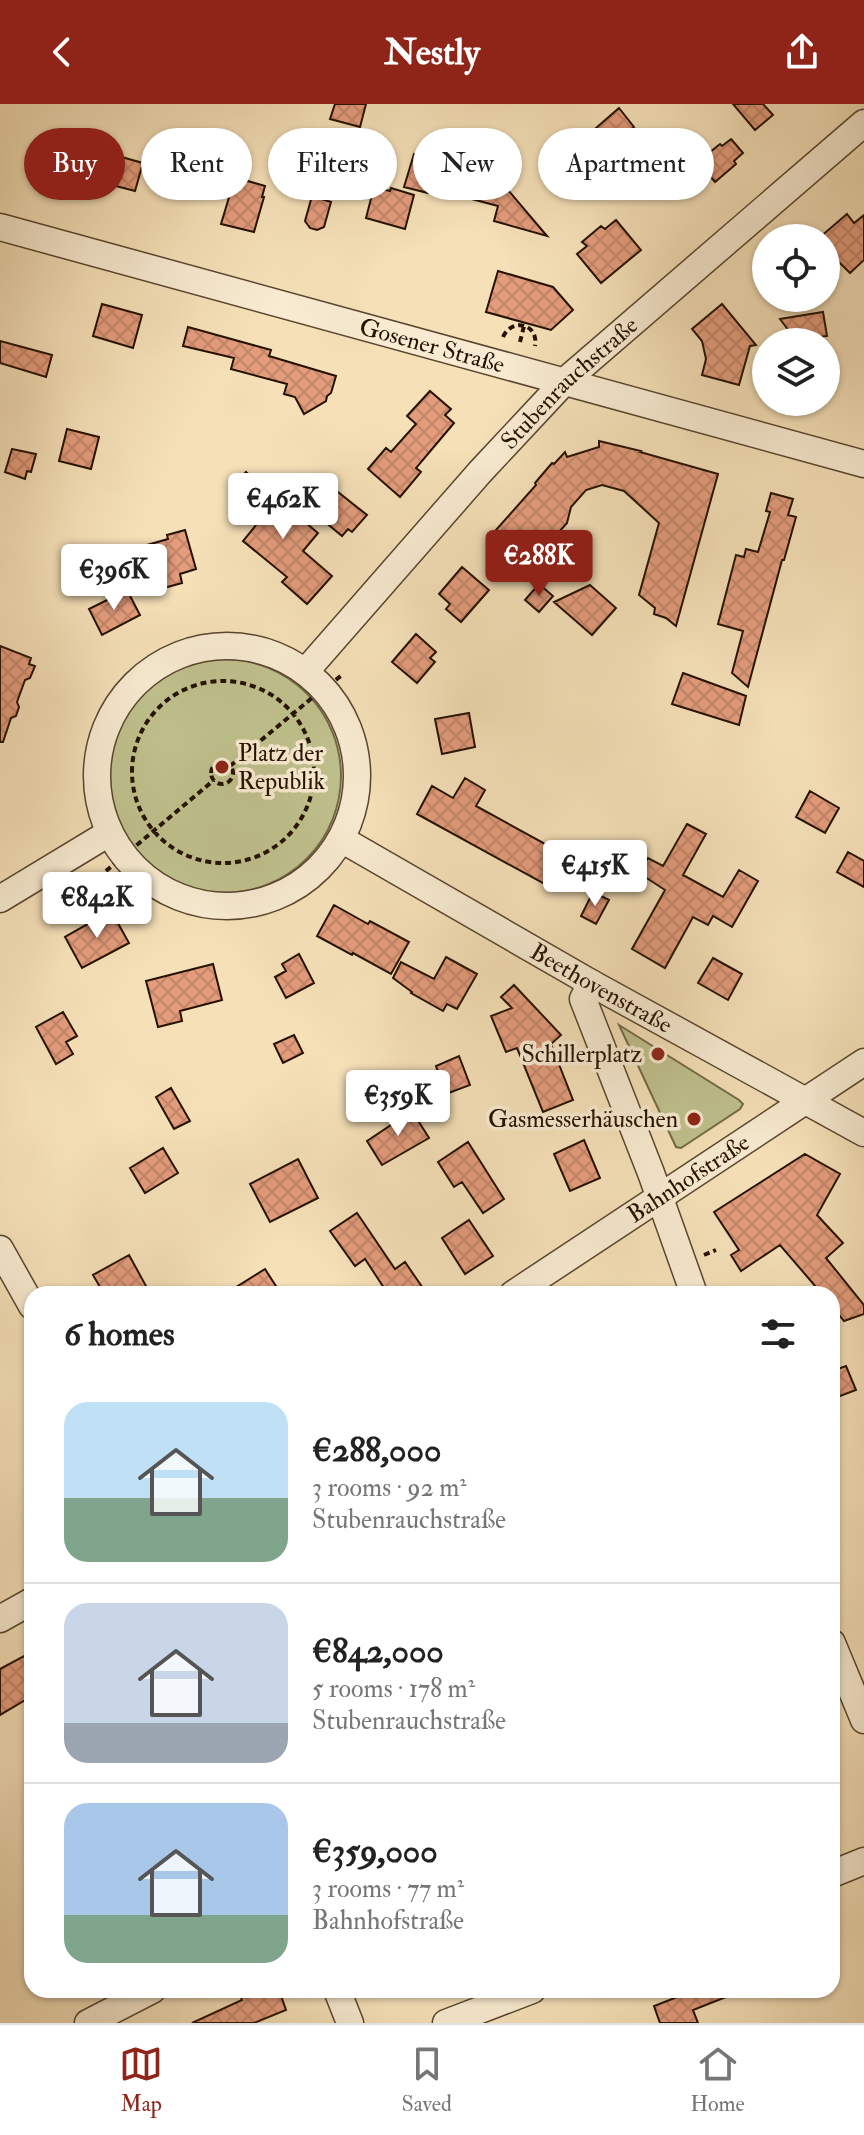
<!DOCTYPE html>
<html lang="en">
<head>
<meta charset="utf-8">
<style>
	:root { --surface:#fff; --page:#f2f2f2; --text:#222; --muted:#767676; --line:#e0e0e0; --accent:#8f2418 }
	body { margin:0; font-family:"IM FELL Double Pica",serif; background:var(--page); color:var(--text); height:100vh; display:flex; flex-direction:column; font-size:30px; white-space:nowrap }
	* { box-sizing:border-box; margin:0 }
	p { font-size:26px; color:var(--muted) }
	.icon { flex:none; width:44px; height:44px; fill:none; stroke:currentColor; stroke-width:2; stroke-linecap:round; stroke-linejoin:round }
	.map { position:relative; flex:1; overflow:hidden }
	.panel { position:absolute; left:24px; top:1182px; width:816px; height:712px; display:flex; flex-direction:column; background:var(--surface); border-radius:24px; box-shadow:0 2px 6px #0004 }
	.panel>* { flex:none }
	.guide { position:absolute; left:24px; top:24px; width:816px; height:72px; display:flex; gap:16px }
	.buttons { position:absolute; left:752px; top:120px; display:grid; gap:16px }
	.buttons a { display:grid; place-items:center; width:88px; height:88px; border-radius:50%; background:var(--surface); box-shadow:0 2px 6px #0004; font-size:40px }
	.price { position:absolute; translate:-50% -68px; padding:0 18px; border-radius:8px; background:#fff; color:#222; font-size:26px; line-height:52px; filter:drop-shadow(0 2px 4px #0008) }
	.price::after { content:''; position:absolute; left:50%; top:48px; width:24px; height:18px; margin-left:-12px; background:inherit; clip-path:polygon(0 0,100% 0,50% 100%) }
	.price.current { background:var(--accent); color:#fff }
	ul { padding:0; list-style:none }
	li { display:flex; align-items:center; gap:24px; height:200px; padding:0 40px }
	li+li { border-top:2px solid var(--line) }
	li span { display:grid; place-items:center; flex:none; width:224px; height:160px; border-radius:24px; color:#555 }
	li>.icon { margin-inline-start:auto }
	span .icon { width:96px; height:96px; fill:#fffc; stroke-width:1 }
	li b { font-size:34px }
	h2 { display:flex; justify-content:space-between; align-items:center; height:96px; padding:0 40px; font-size:34px }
	.tag { padding:0 28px; border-radius:36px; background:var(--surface); box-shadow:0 2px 6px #0004; font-size:28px; line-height:72px }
	.tag.current { background:var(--accent); color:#fff }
	header { display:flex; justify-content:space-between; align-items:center; height:104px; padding:0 40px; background:var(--accent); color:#fff; font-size:36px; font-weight:700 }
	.tab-bar { display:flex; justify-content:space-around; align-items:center; height:112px; border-top:2px solid var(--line); background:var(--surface); font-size:22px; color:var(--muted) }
	.tab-bar a { display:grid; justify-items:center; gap:4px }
	.tab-bar .current { color:var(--accent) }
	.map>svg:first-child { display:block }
</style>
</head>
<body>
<header><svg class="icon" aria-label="back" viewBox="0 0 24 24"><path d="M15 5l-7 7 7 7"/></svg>Nestly<svg class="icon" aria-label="share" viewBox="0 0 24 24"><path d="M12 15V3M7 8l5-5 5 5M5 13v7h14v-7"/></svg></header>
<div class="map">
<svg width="864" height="1919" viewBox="0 0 864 1919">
	<defs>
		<pattern id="building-cross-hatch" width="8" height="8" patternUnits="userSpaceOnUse" patternTransform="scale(2)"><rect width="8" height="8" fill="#e39c7c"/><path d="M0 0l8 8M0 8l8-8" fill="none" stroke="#c38569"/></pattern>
	</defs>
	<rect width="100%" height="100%" fill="#f5e0b8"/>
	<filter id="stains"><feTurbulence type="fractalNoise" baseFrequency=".0025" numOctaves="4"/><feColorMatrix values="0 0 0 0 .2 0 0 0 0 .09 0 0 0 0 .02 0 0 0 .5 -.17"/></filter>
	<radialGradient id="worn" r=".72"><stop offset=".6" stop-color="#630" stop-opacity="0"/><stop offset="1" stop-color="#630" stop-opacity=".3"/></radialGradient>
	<path fill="#bfc18d" stroke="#726946" stroke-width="2" d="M107 672a117 117 0 1 1 234 0a117 117 0 1 1-234 0Z
		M619 921 739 996 743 1000 740 1005 681 1044 676 1043Z"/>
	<path fill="url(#building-cross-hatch)" stroke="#251100" stroke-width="2" d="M335 0H366L360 23 330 15Z
		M733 0H763L773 11 755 26Z
		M619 4 634 23 612 41 615 45 596 61 579 39Z
		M197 34 229 43 223 63 191 54Z
		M731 35 743 49 734 57 736 60 715 78 698 58 720 40 722 42Z
		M64 37 143 59 135 87 93 76 96 66 59 57Z
		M464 38 497 47 491 66 547 132 494 117 498 102 430 84 428 89 404 83 414 50 458 62Z
		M206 65 265 82 262 93H264L254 128 221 120 230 90 202 82Z
		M374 83 390 87 391 84 414 91 405 125 366 114Z
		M312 92 331 98 324 123 317 126 310 124 305 117Z
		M847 110 854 119 864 111V156L850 169 826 145V134H819Z
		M616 116 641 146 601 179 577 150 587 142 582 138 601 122 605 125Z
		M498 167 553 183 573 206 551 226 486 208Z
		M102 200 142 211 133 244 93 232Z
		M722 200 756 241 750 242 739 281 702 271 706 255 702 237 692 225Z
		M823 208 827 232 787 237 789 227 780 215Z
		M188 223 271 246 269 252 336 272 331 289 327 292 326 297 304 310 295 293 284 290 287 280 231 265 234 254 183 242Z
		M0 237 52 251 46 273 0 259Z
		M430 287 451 305 445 311 454 319 416 364 421 368 400 393 368 365 386 344 391 348 416 320 407 312Z
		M67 325 99 333 91 365 59 357Z
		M599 337 641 347 640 348 718 370 676 522 666 514 654 510 655 504 639 491 659 419 624 387 602 381 586 386 571 403 567 419 533 457 522 448 513 457 488 435 536 381 535 379 552 359 554 360 565 348 567 353 599 343Z
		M12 345 36 350 31 368 27 367 25 375 5 368Z
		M246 368 318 429 303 447 332 472 307 500 282 478 287 473 243 437 265 410 233 383Z
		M338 388 367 411 352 428 348 425 342 432 318 412Z
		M771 389 793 395 788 411 796 413 784 456H782L748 583 732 569 743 527 718 520 736 451 744 453 746 445 758 448 770 408 766 407Z
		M185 426 196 465 180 470 182 479 153 487 144 456 151 455 147 441 168 435 167 431Z
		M462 463 489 486 461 518 446 505 450 500 439 490Z
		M539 480 553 492 539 508 525 496Z
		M590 481 616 504 592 531 554 498Z
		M127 486 140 511 102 531 89 505Z
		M416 530 436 548 430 554 435 558 417 579 392 558Z
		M0 542 31 554 29 560 35 562 30 574 25 576 17 598 19 603 16 612 11 614 3 638H0Z
		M683 569 746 592 739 621 672 600Z
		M469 609 475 643 442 650 435 615Z
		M465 674 485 686 476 702 567 752 550 783 417 710 432 682 453 694Z
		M810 687 839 704 825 729 796 713Z
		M687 720 706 730 683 771 723 793 739 766 758 777 732 823 713 812 708 821 693 813 665 864 632 845 665 786 639 769 648 754 663 762Z
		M848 748 864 757V783L837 768Z
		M593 788 609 796 596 820 581 812Z
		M334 801 368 820 370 817 409 838 391 870 353 849 352 851 317 832Z
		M102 812 105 818 114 812 129 839 82 864 65 833Z
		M299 850 314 879 286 894 275 873 286 867 282 860Z
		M446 853 477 870 457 905 447 900 443 907 411 889 412 888 393 874 401 858 434 875Z
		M713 854 742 870 728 896 698 879Z
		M213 860 222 896 180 907 182 917 158 923 146 877Z
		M514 881 561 931 551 940 573 996 543 1008 517 944 506 948 491 912 512 904 501 893Z
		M63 908 77 932 66 938 73 950 56 960 36 923Z
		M294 931 303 949 283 959 274 940Z
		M459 952 470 981 446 990 436 962Z
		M171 984 190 1017 174 1025 156 993Z
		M412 1007 429 1034 382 1061 367 1037Z
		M584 1036 600 1074 570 1087 554 1050Z
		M468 1038 504 1095 483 1109 462 1078 454 1083 438 1058Z
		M163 1044 178 1069 145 1089 130 1064Z
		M805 1050 840 1070 817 1111 843 1139 826 1154 864 1201V1210L844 1217 832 1202V1190H822L780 1141 741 1167 731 1151 739 1146 714 1108Z
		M298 1055 318 1094 270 1118 250 1080Z
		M357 1109 395 1165 405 1158 427 1190H388L365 1155 355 1162 330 1127Z
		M469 1116 493 1152 465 1170 442 1134Z
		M129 1151 146 1182 131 1190H104L93 1171Z
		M265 1165 281 1190H225Z
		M846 1262 856 1286 832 1295V1267Z
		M24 1552 32 1566V1592L0 1611V1565Z
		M253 1886H279L286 1906 254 1919H192L242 1896 240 1891Z
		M695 1886 741 1887 693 1906 698 1919H660L654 1902Z"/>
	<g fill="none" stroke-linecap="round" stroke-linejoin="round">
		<g stroke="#59452e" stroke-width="29">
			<g id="street">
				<path id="s1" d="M0 123 864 360"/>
				<circle cx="227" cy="672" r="130"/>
				<path id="s2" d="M305 568 480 368 565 277 864 19"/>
				<path id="s3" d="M341 735 591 879 864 1029"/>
				<path d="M0 795 109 729"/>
				<path d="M591 879 583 895 651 1069 694 1190"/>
				<path d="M0 1145 32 1202"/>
				<path id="s4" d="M513 1190 864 958"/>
				<path d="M0 1515 32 1497"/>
				<path d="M832 1539 864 1616"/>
				<path d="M832 1770 864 1757"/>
				<path d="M337 1886 350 1919"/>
				<path d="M88 1919 152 1886"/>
				<path d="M446 1919 532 1886"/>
			</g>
		</g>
		<path stroke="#251100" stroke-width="4" stroke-dasharray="6 4" stroke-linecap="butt" d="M503 233C512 213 539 220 535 242
			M520 238 524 222
			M132 668a91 91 0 1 1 182 0a91 91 0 1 1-182 0Z
			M328 582 342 571
			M211 669a11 11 0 1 1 22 0a11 11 0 1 1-22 0Z
			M230 662 318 589
			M106 767 214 676
			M704 1151 716 1146"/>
		<use href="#street" stroke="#f8ebd1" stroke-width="26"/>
	</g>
	<g fill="#8f2418" stroke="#f8ebd1" stroke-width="3">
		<circle cx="222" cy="663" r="8"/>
		<circle cx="658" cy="950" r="8"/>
		<circle cx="694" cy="1015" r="8"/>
	</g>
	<g text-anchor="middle" stroke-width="7" stroke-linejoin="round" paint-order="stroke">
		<g font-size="24" fill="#251100" stroke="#f8ebd1">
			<text dy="8" stroke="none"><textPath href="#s1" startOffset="448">Gosener Straße</textPath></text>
			<text dy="8" stroke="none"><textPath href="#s2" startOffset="392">Stubenrauchstraße</textPath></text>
			<text dy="8" stroke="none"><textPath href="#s3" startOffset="300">Beethovenstraße</textPath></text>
			<text dy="8" stroke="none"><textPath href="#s4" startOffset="210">Bahnhofstraße</textPath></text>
		</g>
		<g font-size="24" fill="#251100" stroke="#f8ebd1" text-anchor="end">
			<text x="238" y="657" text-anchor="start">Platz der<tspan x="238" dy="28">Republik</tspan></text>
			<text x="642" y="958">Schillerplatz</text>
			<text x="678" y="1023">Gasmesserhäuschen</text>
		</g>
	</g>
	<rect width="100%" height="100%" filter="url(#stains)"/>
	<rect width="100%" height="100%" fill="url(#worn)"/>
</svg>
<div class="buttons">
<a><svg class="icon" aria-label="locate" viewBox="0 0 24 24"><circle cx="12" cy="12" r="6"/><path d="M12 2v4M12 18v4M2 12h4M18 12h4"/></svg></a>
<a><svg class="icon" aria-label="layers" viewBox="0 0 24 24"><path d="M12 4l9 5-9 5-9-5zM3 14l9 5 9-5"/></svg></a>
</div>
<b class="price" style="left:283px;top:437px">€462K</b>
<b class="price current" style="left:539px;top:494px">€288K</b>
<b class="price" style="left:114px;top:508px">€396K</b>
<b class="price" style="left:595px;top:804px">€415K</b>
<b class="price" style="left:97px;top:836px">€842K</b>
<b class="price" style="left:398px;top:1034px">€359K</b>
<div class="guide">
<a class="tag current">Buy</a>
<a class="tag">Rent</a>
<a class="tag">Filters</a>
<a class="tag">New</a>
<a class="tag">Apartment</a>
</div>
<section class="panel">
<h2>6 homes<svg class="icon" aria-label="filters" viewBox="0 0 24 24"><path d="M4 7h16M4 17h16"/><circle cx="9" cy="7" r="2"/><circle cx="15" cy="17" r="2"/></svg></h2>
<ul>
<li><span style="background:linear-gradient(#bfe0f5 60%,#7fa58c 0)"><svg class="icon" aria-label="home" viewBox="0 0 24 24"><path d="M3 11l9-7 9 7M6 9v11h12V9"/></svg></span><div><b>€288,000</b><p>3 rooms · 92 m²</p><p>Stubenrauchstraße</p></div></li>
<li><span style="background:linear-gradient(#c9d6e8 75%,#9aa5b1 0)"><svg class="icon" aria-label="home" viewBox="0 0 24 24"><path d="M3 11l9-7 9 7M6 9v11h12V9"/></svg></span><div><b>€842,000</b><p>5 rooms · 178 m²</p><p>Stubenrauchstraße</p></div></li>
<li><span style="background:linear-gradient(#a9c7e8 70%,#7fa58c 0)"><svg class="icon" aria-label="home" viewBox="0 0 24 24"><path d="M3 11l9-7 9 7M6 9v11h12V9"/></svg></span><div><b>€359,000</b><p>3 rooms · 77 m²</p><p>Bahnhofstraße</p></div></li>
</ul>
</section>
</div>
<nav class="tab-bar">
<a class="current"><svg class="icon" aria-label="map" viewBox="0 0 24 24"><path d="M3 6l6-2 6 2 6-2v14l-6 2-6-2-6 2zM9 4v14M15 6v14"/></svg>Map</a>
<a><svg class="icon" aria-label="saved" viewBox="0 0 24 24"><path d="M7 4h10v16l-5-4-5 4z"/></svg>Saved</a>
<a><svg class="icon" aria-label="home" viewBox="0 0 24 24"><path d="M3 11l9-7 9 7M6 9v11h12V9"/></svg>Home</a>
</nav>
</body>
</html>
